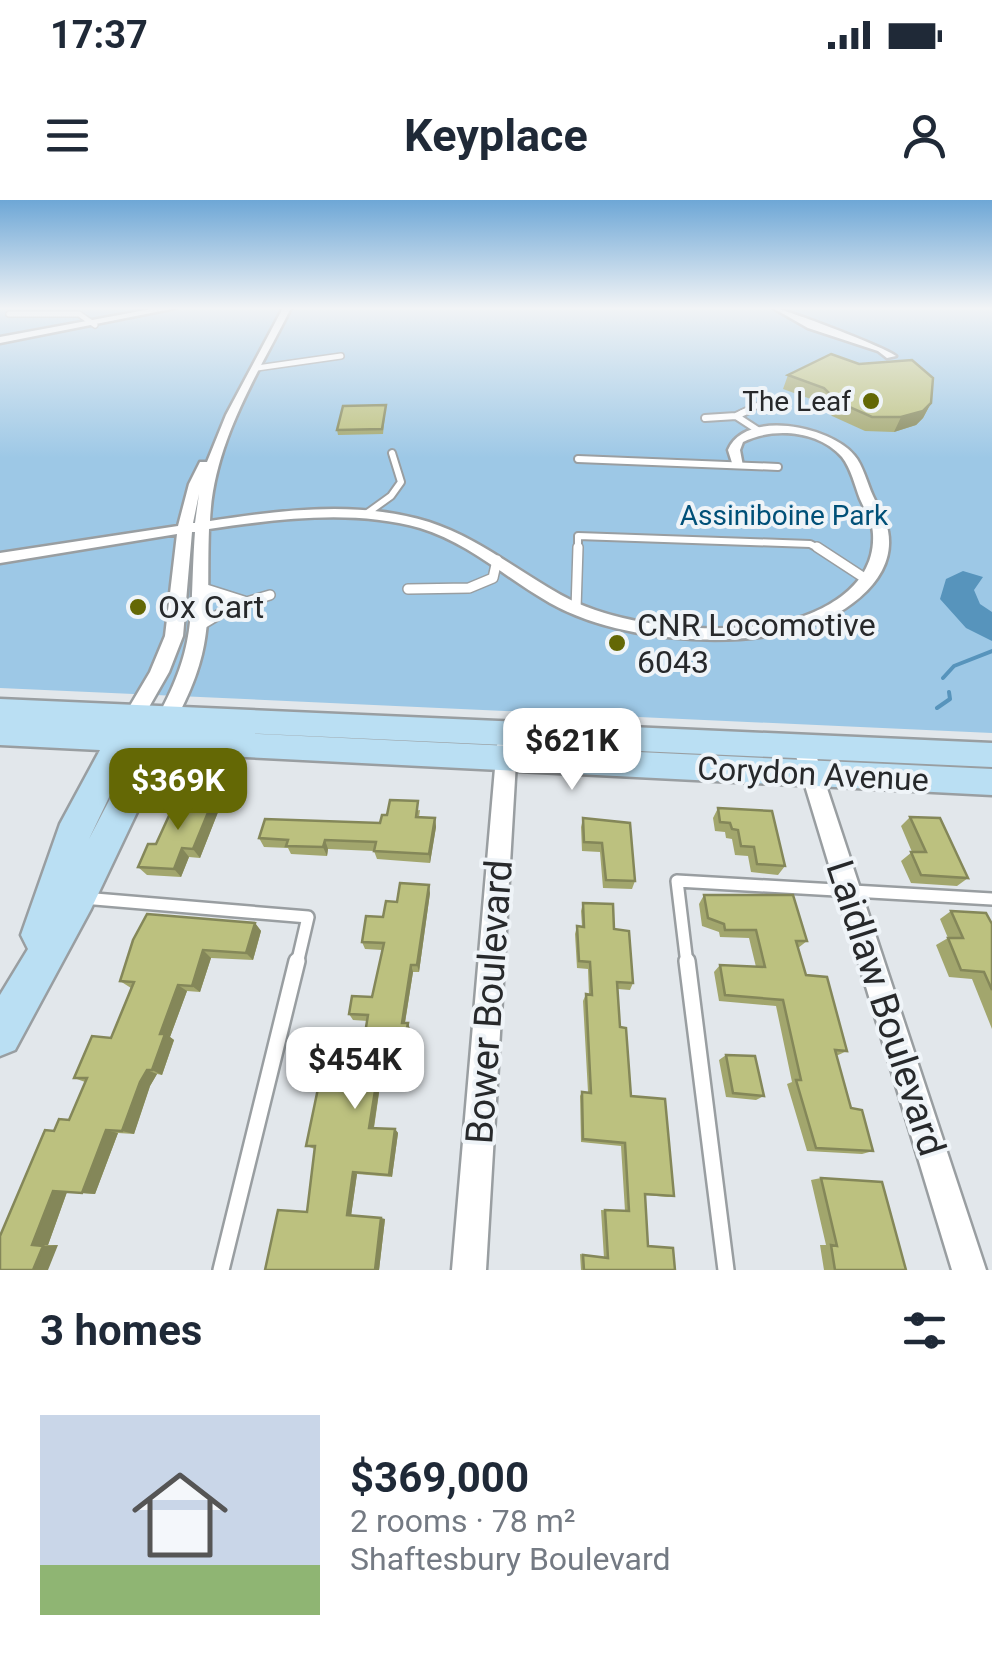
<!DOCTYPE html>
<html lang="en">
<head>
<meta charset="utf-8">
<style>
	:root { --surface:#fff; --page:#f2f2f3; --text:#1f2937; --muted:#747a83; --accent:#646805 }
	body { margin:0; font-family:Roboto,sans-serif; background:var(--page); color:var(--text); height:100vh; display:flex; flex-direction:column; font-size:38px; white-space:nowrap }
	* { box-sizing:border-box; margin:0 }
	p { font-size:32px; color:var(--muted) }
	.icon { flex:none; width:55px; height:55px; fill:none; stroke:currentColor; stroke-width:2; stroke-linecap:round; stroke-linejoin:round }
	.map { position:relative; height:1070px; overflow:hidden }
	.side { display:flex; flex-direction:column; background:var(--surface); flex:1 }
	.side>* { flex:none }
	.price { position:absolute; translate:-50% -85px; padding:0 22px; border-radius:20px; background:#fff; color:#222; font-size:32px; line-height:65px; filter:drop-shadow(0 2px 5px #0008) }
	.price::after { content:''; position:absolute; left:50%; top:60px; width:30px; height:22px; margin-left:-15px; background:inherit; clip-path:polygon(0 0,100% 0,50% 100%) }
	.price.active { background:var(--accent); color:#fff }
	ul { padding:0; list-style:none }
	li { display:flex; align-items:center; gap:30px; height:250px; padding:0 40px }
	li span { display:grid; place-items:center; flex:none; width:280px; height:200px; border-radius:0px; color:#555 }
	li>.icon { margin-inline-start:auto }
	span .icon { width:120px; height:120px; fill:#fffc; stroke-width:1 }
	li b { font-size:42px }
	h2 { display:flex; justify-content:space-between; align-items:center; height:120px; padding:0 40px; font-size:42px }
	.status { display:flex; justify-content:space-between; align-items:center; height:70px; padding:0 50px; background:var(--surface); direction:ltr }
	.status svg { height:28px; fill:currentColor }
	header { display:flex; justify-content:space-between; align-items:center; height:130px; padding:0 40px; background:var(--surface); font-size:45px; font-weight:700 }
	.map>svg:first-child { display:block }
</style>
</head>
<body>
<div class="status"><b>17:37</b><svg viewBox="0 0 49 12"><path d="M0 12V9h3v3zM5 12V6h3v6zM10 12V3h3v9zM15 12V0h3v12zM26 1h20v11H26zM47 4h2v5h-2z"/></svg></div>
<header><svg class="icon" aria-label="menu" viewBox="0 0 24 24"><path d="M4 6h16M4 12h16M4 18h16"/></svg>Keyplace<svg class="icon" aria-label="person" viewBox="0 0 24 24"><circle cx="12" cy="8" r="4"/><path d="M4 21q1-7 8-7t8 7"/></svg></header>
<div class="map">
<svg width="992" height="1070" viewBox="0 0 992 1070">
	<rect width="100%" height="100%" fill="#e2e7eb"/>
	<path fill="#9dc8e6" d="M0 108H992V533L0 488Z"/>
	<path fill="#5794bc" d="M963 371 983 377 974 390 980 404 992 412V441L966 428 940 399 946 379Z"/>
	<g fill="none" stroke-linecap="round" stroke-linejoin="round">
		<path stroke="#5794bc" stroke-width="4" d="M943 478 954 466 992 451
			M937 508 950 499 949 492"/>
		<g stroke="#999ea1" stroke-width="8">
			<path id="lane-far4" d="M9 114H79L95 125
				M257 168 341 156
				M741 213 772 199"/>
		</g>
		<g stroke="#999ea1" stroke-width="10">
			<path id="lane-far3" d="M747 211 736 216 759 231
				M705 218 736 216
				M578 259 778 267
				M366 314 391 296 401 282 392 253
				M578 350V336L810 344 822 350"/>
		</g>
		<g stroke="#999ea1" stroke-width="12">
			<path id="lane-far2" d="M817 347 866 379
				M203 388 244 401
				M408 389 469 388 493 378 497 360
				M576 409 578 347
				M203 424 233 406 270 395"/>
		</g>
		<g stroke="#999ea1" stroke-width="16">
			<path id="lane-far1" d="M83 698 308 717 297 764
				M687 764 677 681 992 699"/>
		</g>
		<g stroke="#999ea1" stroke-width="20">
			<path id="lane" d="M687 761 726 1070
				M221 1070 297 761"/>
		</g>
		<g stroke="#999ea1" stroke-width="5">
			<path id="street" d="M157 108H176L0 143V137Z
				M283 108H291C257 175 213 243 210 321 280 310 360 300 429 322 478 338 516 370 561 395 618 427 713 435 777 423 821 415 876 387 873 334 873 323 865 310 860 299 855 286 851 268 842 257 818 230 773 227 743 242L740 250 743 266H733L728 250C745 209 830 226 854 255 863 265 867 283 873 296 878 307 886 319 888 331 898 383 836 421 794 431 721 448 616 440 550 403 506 378 469 343 420 328 353 309 277 319 209 329 206 413 217 445 174 523L167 525 157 518C199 443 189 412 195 332H192L183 436 169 472 141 521H127L124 516 150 472 165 436 177 334 0 363V353L178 326 189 284 200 262H207L226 215ZM199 294 195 323H193Z
				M773 108C783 108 887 148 896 156L887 158 878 151 808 128Z
				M507 537 514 539 517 545 486 1070H452L497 545 500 539Z
				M803 538 810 540 813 546 986 1070H952L793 546 796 540Z"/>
		</g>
		<g stroke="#999ea1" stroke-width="5">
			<path id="secondary" d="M0 499 992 543V567L176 530 992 569V595L165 553 91 709 15 850 0 856V795L28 749 21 735 60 624 100 550 0 545V521L113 526 0 521ZM131 551H135L89 639Z"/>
		</g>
		<use href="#lane-far4" stroke="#fff" stroke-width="5"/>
		<use href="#lane-far3" stroke="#fff" stroke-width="6"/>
		<use href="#lane-far2" stroke="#fff" stroke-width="9"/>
		<use href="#lane-far1" stroke="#fff" stroke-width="11"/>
		<use href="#lane" stroke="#fff" stroke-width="15"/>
		<use href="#street" fill="#fff" fill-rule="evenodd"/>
		<use href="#secondary" fill="#badff3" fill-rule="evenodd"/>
	</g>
	<path fill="#a2a66d" d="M788 175 931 203 923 218 916 225 894 232 865 231 832 216 819 202 783 189Z
		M386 205 383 234 338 235 337 230Z
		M214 598 220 607 200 658 189 657 181 677 147 675 138 667 156 644Z
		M718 608 785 666 778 675 751 672 748 656 735 655 732 639 726 638 725 632 715 631 713 618Z
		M420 610 419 617 435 618 436 627 430 663 377 659 374 651 328 649 327 656 291 654 288 648 264 647 259 638 380 623 387 615Z
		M910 617 968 678 957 686 911 683 901 661 912 652 901 626Z
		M583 618 635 681 632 689 603 688 600 652 582 651 581 627Z
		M430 693 419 772H413L405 823 410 829 404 866 383 865 374 928 395 929 398 933 392 977 357 974 351 1016 385 1019 379 1070H265L307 1012 315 949 306 946 358 877 368 821 353 820 349 814 372 797 382 750 365 749 362 742 397 702Z
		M704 695 807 741 798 748 806 775 847 851 836 856 851 908 873 951 862 954 807 951 787 884 792 882 776 806 719 801 714 772 720 765 756 767 749 738 720 737 719 732 702 726 699 704Z
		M583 703 614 729 633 783 630 790 618 789 620 827 631 896 674 996 668 997 645 995 648 1046 675 1070H581L580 1054 604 1058 601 1010 625 1011 621 946 581 942 580 896 582 892H588L583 801 586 794 589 795 588 769 577 768 575 734 577 726H582L581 711Z
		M951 711 992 724V829L972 779 949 777 936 745 948 738 940 719Z
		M255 723 261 731 253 760 211 758 200 792 187 791 170 837 174 840 162 875 157 874 150 886 134 934 118 933 95 994 67 992 48 1045H58L0 1070 54 931 69 920 85 882 74 878 111 838 131 788 120 781Z
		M726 855 764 896 756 900 726 897 719 860Z
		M821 978 906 1070H824L820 1045H826L811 980Z"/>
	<path fill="#848759" d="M931 203 923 218 916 225 894 232 901 217Z
		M214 598 220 607 200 658 193 649Z
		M435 618 436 627 430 663 429 654Z
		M325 640 328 649 327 656 323 647Z
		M182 648 189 657 181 677 174 669Z
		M429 685 430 693 419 772 417 765Z
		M255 723 261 731 253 760 246 753Z
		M203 750 211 758 200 792 192 786Z
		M411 765 413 772 404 828 402 823Z
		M178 785 187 791 170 837 174 840 162 875 152 870 160 834Z
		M408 823 410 829 404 866 401 861Z
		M380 860 383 865 373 932 369 928Z
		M147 870 157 874 150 886 134 934 122 931 140 882Z
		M395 929 398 933 392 977 389 975Z
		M106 930 118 933 95 994 82 993Z
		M353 972 357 974 351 1016 347 1015Z
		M53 991 67 992 48 1045H32Z
		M381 1018 385 1019 379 1070H375Z
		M58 1045 48 1070H33L43 1046Z"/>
	<path fill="#bcc17f" stroke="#848759" stroke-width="2.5" d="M831 154 859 164 912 160 933 178 931 203 923 211 901 217H872L838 202 824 188 788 175Z
		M386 205 382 229 337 230 343 206Z
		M178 596 214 598 193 649 182 648 174 669 138 667 148 644H156Z
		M390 600 418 601 416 617 435 618 429 654 374 651 376 642 325 640 323 647 286 646 288 640 259 638 265 619 380 623 382 615H387Z
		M718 608 772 611 785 666 757 664 754 647 741 646 738 630 732 629 730 623 720 622Z
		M910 617 940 618 968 678 921 675 911 652H926Z
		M583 618 630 623 635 681 606 680 602 643 584 642Z
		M400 683 429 685 417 765H411L402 823H408L401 861 380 860 369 928 395 929 389 975 353 972 347 1015 381 1018 375 1070H265L278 1010 307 1012 315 946H306L321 874 358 877 368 815 349 814 352 796 372 797 384 743 362 742 366 716 383 717 386 701 397 702Z
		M704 695H793L807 741H796L806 775 827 777 847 851 835 850 851 908 862 910 873 951 816 948 796 880H801L783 800 725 795 720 765 765 767 756 730H725L724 724 708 718Z
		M583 703 613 704 614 729 629 731 633 783 617 782 620 827 626 828 631 896 665 899 674 996 645 994 648 1046 673 1048 675 1070H584L583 1055 608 1058 605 1010 629 1011 625 943 583 939 582 892 591 893 586 794 592 795 590 762 579 761 577 726 584 727Z
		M951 711 986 713 992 724V790L984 772 961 770 948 738H963Z
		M147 714 255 723 246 753 203 750 192 786 178 785 160 834H165L152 870H147L140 882 122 931 106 930 82 993 53 991 32 1045 43 1046 33 1070H0V1036L45 930 54 931 59 919 69 920 87 878H74L92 836 111 838 134 782 120 781 133 740Z
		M726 855 755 856 764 896 733 893Z
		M821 978 882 982 906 1070H835L831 1045 837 1046Z"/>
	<linearGradient id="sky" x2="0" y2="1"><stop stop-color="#6ea7d6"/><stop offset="0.42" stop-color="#f2f4f6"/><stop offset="1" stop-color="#f2f4f6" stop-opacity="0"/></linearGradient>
	<rect width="992" height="258" fill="url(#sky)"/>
	<g fill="#646805" stroke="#eff4f8" stroke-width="4">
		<circle cx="871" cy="201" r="10"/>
		<circle cx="138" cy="407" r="10"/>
		<circle cx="617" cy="443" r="10"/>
	</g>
	<g text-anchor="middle" stroke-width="8" stroke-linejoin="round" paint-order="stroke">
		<g font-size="28" fill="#27292b" stroke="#eff4f8" text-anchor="end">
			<text x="851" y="211">The Leaf</text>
		</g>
		<g font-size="28" fill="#005078" stroke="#eff4f8">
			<text x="784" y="325">Assiniboine Park</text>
		</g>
		<g font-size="32" fill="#27292b" stroke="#eff4f8" text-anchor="start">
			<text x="158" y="418">Ox Cart</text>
			<text x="637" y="436">CNR Locomotive<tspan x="637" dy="37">6043</tspan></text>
		</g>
		<g font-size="32" fill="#27292b" stroke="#eff4f8">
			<text transform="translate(813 574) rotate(3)" y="11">Corydon Avenue</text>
		</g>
		<g font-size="38" fill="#27292b" stroke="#eff4f8">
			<text transform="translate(489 802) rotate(-86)" y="13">Bower Boulevard</text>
			<text transform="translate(886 808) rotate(72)" y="13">Laidlaw Boulevard</text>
		</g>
	</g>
</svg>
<b class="price" style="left:572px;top:593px">$621K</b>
<b class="price active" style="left:178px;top:633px">$369K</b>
<b class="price" style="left:355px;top:912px">$454K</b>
</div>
<section class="side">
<h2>3 homes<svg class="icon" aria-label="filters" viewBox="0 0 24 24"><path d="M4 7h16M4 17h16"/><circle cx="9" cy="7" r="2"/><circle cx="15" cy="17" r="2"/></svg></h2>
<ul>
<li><span style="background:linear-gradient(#c9d6e8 75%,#8fb573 0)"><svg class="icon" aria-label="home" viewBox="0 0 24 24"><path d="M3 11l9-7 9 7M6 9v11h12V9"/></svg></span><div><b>$369,000</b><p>2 rooms · 78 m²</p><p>Shaftesbury Boulevard</p></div></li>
</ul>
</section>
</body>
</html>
